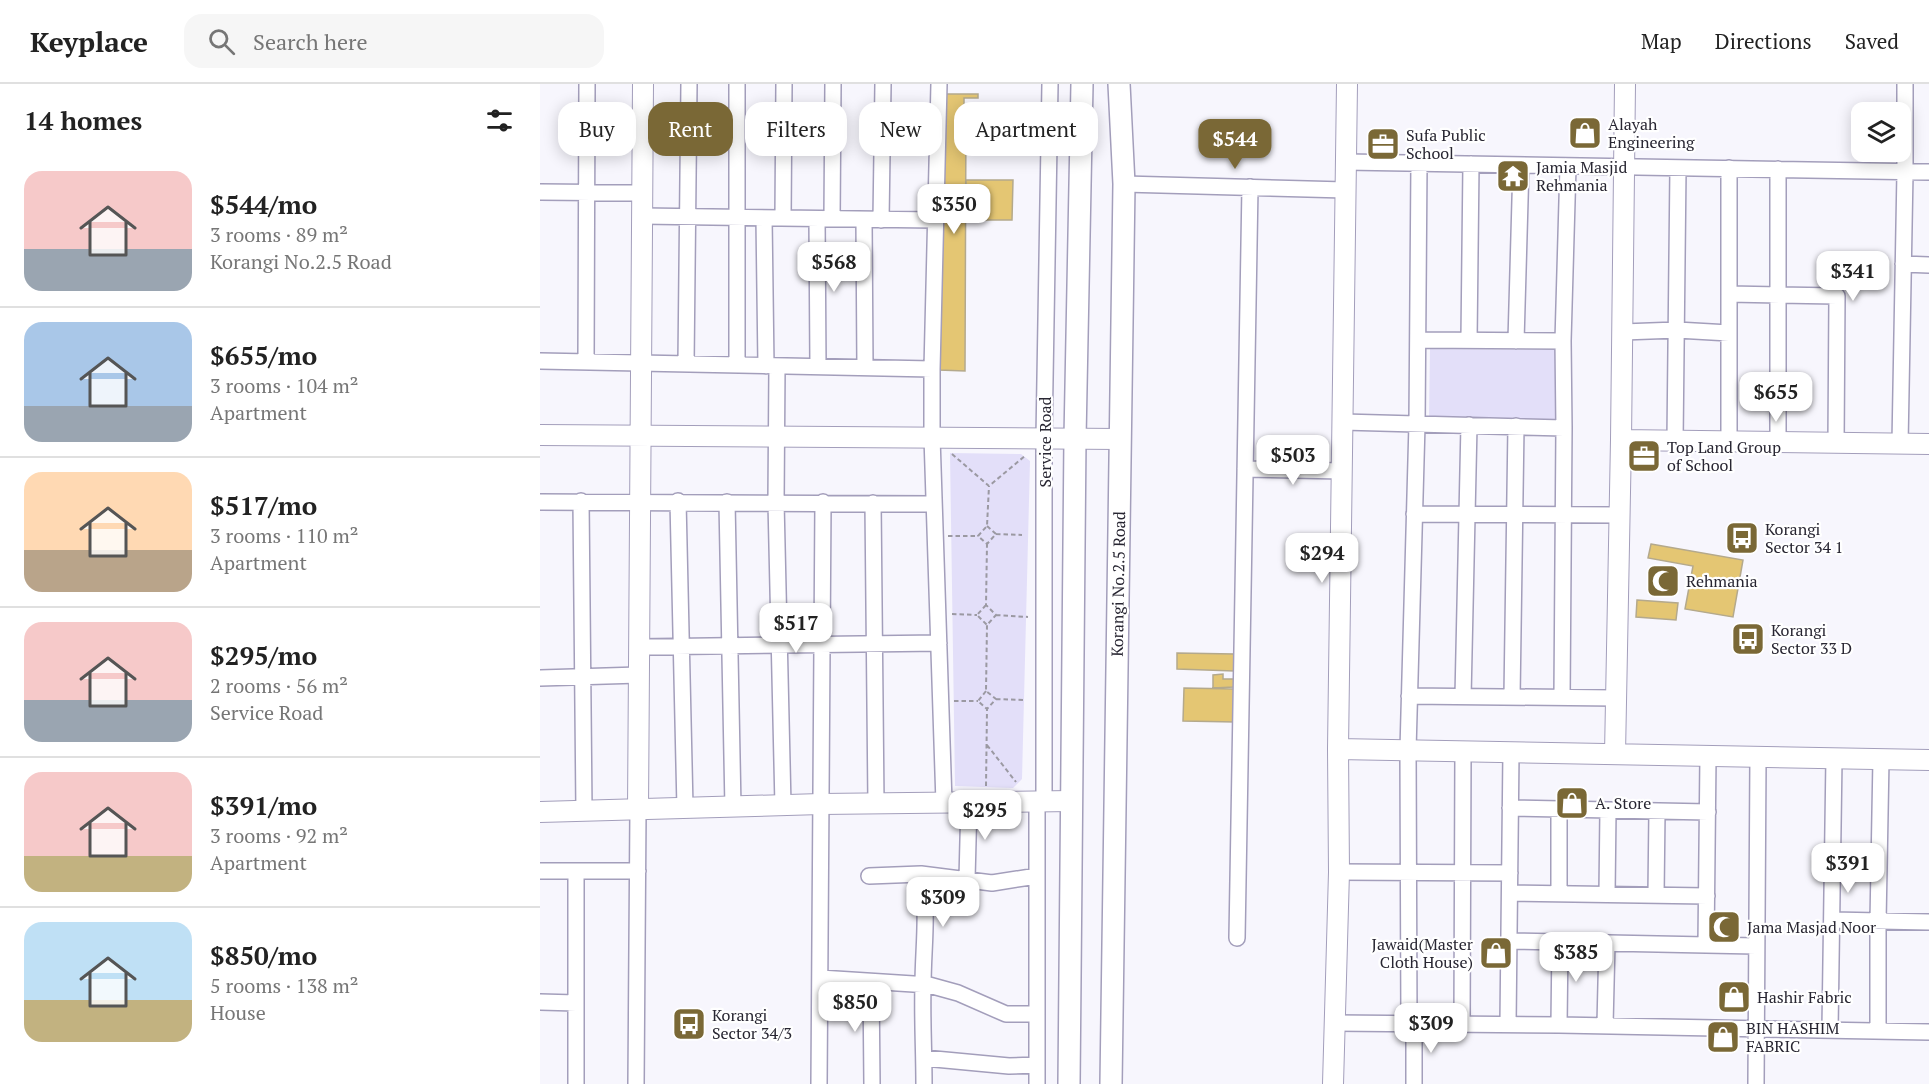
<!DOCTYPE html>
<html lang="en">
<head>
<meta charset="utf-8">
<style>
	:root { --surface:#fff; --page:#f6f6f6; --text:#222; --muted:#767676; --line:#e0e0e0; --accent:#7a6836 }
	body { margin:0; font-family:"PT Serif",serif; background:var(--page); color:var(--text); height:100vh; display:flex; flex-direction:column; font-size:22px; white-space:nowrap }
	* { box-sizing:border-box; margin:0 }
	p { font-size:20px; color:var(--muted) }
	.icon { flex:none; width:33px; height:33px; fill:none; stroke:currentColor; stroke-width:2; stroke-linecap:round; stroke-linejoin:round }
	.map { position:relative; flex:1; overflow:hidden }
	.details { display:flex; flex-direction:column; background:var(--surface); width:540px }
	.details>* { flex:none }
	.banner { position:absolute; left:18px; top:18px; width:570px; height:54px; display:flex; gap:12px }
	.fabs { position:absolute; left:1311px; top:18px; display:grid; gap:12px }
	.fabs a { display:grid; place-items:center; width:60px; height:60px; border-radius:12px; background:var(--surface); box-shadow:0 3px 15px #0003; font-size:30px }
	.price { position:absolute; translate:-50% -51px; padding:0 14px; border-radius:12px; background:#fff; color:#222; font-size:20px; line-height:39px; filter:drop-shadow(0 2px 3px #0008) }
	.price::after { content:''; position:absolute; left:50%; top:36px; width:18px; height:14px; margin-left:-9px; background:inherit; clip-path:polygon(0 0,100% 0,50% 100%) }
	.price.current { background:var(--accent); color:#fff }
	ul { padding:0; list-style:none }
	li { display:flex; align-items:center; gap:18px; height:150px; padding:0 24px }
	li+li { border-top:2px solid var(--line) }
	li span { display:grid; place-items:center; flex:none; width:168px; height:120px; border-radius:18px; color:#555 }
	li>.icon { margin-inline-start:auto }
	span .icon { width:72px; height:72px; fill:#fffc; stroke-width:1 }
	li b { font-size:26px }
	h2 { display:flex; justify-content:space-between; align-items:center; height:72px; padding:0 24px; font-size:26px }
	.tag { padding:0 21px; border-radius:18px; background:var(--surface); box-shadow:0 3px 15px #0003; font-size:21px; line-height:54px }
	.tag.current { background:var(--accent); color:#fff }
	header { display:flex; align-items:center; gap:36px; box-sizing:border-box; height:84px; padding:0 30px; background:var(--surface); border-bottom:2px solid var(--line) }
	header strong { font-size:28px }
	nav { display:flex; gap:33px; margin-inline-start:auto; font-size:21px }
	.search { width:420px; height:54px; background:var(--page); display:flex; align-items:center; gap:15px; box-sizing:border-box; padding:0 21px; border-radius:18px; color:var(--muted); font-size:22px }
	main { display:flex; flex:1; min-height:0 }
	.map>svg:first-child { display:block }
</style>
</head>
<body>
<header>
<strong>Keyplace</strong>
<div class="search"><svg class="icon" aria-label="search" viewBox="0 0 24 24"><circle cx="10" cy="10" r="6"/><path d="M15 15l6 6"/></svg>Search here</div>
<nav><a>Map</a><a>Directions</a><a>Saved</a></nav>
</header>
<main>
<section class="details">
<h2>14 homes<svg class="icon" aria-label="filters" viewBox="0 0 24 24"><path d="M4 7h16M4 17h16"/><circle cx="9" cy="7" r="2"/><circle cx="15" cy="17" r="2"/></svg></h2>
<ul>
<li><span style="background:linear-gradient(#f6c9c9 65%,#9aa5b1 0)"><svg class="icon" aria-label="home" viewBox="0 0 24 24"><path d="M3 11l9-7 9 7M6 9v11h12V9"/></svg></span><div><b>$544/mo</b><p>3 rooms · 89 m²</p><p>Korangi No.2.5 Road</p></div></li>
<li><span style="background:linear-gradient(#a9c7e8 70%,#9aa5b1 0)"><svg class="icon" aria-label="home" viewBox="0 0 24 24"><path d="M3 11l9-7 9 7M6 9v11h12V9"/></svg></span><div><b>$655/mo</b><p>3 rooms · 104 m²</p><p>Apartment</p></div></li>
<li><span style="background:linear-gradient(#ffd9b3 65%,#b9a48a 0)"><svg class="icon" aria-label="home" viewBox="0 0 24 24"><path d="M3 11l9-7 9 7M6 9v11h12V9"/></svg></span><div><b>$517/mo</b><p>3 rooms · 110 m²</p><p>Apartment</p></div></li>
<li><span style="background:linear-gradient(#f6c9c9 65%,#9aa5b1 0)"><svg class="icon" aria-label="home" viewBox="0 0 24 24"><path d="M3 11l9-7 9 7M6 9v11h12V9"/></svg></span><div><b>$295/mo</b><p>2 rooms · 56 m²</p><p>Service Road</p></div></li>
<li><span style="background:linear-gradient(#f6c9c9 70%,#c2b280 0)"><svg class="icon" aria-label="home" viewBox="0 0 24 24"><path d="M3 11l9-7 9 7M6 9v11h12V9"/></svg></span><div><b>$391/mo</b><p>3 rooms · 92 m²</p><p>Apartment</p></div></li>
<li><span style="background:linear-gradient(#bfe0f5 65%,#c2b280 0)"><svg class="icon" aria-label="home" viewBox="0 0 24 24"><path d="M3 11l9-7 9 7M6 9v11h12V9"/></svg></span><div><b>$850/mo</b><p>5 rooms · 138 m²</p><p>House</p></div></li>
</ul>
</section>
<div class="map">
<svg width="1389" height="1000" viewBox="0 0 1389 1000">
	<rect width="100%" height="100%" fill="#f7f6fd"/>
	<path fill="#e3dff9" d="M890 265 1018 266V336L889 335Z
		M410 369 481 370 490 377 482 695 473 704 415 702Z"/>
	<path fill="#e4c673" stroke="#b4a98c" stroke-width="1.5" d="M404 10H438V14H424V23H426L425 287 399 286Z
		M426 96H473L472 136H426Z
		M1111 460 1203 476 1193 533 1145 525 1153 482 1108 474Z
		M1097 516 1138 519 1136 536 1096 533Z
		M637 569 694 570V587L637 585Z
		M683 590V595H694V603L673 604V591Z
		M644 604 696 605 695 638 643 637Z"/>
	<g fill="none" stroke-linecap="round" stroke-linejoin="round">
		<g stroke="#a39ebb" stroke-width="18">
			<path id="minor" d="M197 0V281
				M399 0 392 285V353L404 719
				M806 78 1389 88
				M1189 84V357
				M584 100 805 106
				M0 108 103 109
				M102 132 395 136
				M224 134 226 282
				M243 134 244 0
				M277 135 278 283
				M292 135 293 0
				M324 136 325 284
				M341 136 343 0
				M1363 180 1389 181
				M1189 210 1297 212 1296 359
				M1083 248 1137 246 1189 249
				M929 256 931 80
				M976 257 981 81
				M1023 257 1028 82
				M0 277 392 285
				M46 278 47 0
				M146 280 149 0
				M237 282 236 418 243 722
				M803 338 1024 344 1023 257 878 256
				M1135 357 1138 84
				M1238 358V85
				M1360 360 1365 88V0
				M705 385 802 387
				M41 417 44 727
				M138 417 145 724
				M0 418 394 420
				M187 418 193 724
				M333 419 336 720
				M874 430 1080 431
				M99 563 399 559
				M0 594 99 591
				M869 612 1076 614
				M923 613 929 341
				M972 613 976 342
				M1022 613 1024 344
				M504 717V354L510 0
				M970 724 1168 728
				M0 787H98
				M36 787V1000
				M799 788 970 789
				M381 790C389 830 383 862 383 902 382 934 384 967 384 1000
				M329 792 381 790 452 799 497 792
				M427 795 429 718
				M970 809 1167 812
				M1019 810V725
				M1067 810 1068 726
				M1116 811 1117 727
				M1292 836 1389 838
				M697 854 710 103
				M969 857 1166 861 1168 672
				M1166 861 1216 862
				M280 894 389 901 418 909 466 930H497
				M331 898 332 1000
				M0 918 36 919
				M794 939 1019 941 1389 948
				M869 940 868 666 877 340 879 79
				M922 940 923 667
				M968 940 971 668
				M1019 941 1020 858
				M1065 941 1067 859
				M1290 945 1294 674
				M1338 946V838L1341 675
				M384 974 469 982 497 981
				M96 1000 98 726
				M279 1000 283 418
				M497 1000V717
				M874 1000V940
				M1216 1000 1218 673"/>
		</g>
		<g stroke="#a39ebb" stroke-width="22">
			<path id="tertiary" d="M0 351 580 355
				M1081 356 1389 360
				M798 665 1389 676
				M1075 670 1081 356 1085 0
				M98 726 103 0
				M0 728 281 720 532 717
				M793 1000 799 788 798 665 807 0"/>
		</g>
		<g stroke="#a39ebb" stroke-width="24">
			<path id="secondary" d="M529 1000 535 354 542 0
				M571 1000 584 100 579 0"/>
		</g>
		<path stroke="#9b99a2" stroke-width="2" stroke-dasharray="4.5 3" stroke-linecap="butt" d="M412 370 449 402 486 371
			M447 442 456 450 447 460 438 452 447 442 449 402
			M456 450 482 451
			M408 452H438
			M446 521 437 531 447 541 456 531 446 521 447 460
			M412 530 437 531
			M456 531 488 533
			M446 607 438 617 447 625 456 615 446 607 447 541
			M456 615 484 616
			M414 617H438
			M447 661 476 698
			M446 702 447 625"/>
		<use href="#minor" stroke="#fff" stroke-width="15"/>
		<use href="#tertiary" stroke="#fff" stroke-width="20"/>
		<use href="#secondary" stroke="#fff" stroke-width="21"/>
	</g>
	<defs>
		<g id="shop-square" transform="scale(1.725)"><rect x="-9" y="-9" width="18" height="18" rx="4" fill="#7a6836" stroke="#fff"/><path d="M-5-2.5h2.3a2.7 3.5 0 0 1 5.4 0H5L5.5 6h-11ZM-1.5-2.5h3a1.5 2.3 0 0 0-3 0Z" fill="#fff"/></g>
		<g id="office-square" transform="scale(1.725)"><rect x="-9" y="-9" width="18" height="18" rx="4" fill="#7a6836" stroke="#fff"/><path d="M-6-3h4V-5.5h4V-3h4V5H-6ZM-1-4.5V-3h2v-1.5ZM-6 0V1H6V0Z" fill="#fff"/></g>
		<g id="temple-square" transform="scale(1.725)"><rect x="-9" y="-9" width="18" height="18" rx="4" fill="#7a6836" stroke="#fff"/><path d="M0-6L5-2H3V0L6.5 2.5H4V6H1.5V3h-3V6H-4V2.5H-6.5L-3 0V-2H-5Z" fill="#fff"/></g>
		<g id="bus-square" transform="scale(1.725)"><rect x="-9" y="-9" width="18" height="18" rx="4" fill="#7a6836" stroke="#fff"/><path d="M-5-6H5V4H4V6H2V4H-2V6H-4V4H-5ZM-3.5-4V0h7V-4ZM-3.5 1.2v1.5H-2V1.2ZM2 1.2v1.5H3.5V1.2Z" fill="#fff"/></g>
		<g id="mosque-square" transform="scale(1.725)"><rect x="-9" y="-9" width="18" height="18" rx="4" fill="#7a6836" stroke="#fff"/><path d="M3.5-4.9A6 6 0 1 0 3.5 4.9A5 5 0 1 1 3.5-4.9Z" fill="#fff"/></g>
	</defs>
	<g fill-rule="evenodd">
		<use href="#shop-square" x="1045" y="49"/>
		<use href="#office-square" x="843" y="60"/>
		<use href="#temple-square" x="973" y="92"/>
		<use href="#office-square" x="1104" y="372"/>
		<use href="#bus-square" x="1202" y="454"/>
		<use href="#mosque-square" x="1123" y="497"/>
		<use href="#bus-square" x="1208" y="555"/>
		<use href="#shop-square" x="1032" y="719"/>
		<use href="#mosque-square" x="1184" y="843"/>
		<use href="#shop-square" x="956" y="869"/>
		<use href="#shop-square" x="1194" y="913"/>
		<use href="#bus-square" x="149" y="940"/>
		<use href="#shop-square" x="1183" y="953"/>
	</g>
	<g text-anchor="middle" stroke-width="4.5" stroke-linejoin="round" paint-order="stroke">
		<g font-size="16" fill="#282632" stroke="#fff" text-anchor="start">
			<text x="1068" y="46">Alayah<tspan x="1068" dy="18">Engineering</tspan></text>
			<text x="866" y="57">Sufa Public<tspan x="866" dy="18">School</tspan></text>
			<text x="996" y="89">Jamia Masjid<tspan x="996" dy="18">Rehmania</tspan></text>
			<text x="1127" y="369">Top Land Group<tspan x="1127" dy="18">of School</tspan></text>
			<text x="1225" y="451">Korangi<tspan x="1225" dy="18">Sector 34 1</tspan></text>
			<text x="1146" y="503">Rehmania</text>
			<text x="1231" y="552">Korangi<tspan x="1231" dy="18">Sector 33 D</tspan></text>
			<text x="1055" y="725">A. Store</text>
			<text x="1207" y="849">Jama Masjad Noor</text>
			<text x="933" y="866" text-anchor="end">Jawaid(Master<tspan x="933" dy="18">Cloth House)</tspan></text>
			<text x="1217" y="919">Hashir Fabric</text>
			<text x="172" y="937">Korangi<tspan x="172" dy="18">Sector 34/3</tspan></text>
			<text x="1206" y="950">BIN HASHIM<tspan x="1206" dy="18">FABRIC</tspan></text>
		</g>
		<g font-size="16" fill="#282632" stroke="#fff">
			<text transform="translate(505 358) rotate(-90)" y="6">Service Road</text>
			<text transform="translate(578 500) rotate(-89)" y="6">Korangi No.2.5 Road</text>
		</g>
	</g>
</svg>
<div class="fabs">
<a><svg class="icon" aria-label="layers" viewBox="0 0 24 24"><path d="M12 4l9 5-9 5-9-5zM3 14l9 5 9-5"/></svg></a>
</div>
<b class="price current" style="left:695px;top:86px">$544</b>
<b class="price" style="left:414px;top:151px">$350</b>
<b class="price" style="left:294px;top:209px">$568</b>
<b class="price" style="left:1313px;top:218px">$341</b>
<b class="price" style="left:1236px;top:339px">$655</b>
<b class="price" style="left:753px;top:402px">$503</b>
<b class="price" style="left:782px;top:500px">$294</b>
<b class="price" style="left:256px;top:570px">$517</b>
<b class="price" style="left:445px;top:757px">$295</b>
<b class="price" style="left:1308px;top:810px">$391</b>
<b class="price" style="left:403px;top:844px">$309</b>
<b class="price" style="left:1036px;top:899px">$385</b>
<b class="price" style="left:315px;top:949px">$850</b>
<b class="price" style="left:891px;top:970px">$309</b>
<div class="banner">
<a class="tag">Buy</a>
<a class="tag current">Rent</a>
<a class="tag">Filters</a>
<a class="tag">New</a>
<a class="tag">Apartment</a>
</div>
</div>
</main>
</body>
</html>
